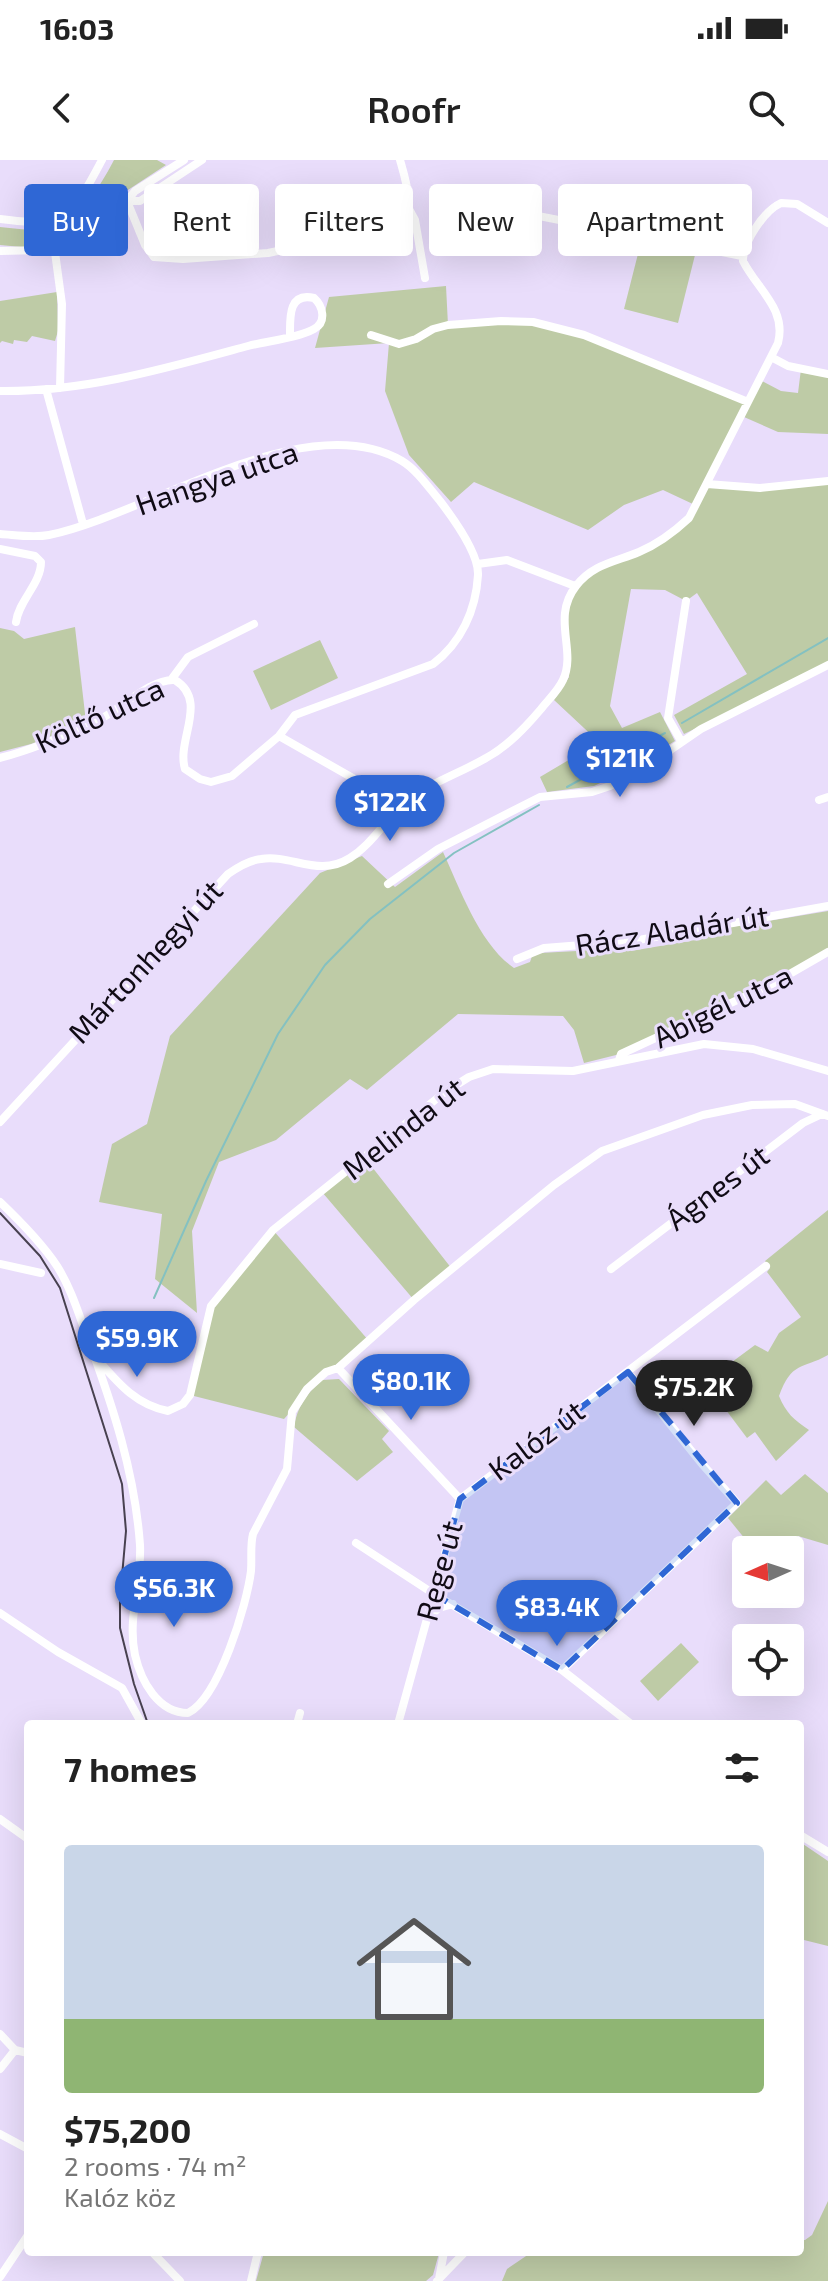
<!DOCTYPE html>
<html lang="en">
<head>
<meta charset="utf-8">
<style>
	:root { --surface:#fff; --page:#f2f2f2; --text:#222; --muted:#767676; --accent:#2f67d5 }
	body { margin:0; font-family:"Exo 2",sans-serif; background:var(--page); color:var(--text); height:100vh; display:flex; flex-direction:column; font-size:30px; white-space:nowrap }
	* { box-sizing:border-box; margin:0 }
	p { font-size:26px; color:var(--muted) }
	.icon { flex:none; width:44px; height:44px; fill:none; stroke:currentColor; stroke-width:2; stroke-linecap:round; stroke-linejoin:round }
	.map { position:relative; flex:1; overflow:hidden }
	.details { position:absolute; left:24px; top:1560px; width:780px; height:536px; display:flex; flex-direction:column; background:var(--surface); border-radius:8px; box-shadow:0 8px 32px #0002 }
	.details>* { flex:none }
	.hud { position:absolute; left:24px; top:24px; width:780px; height:72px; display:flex; gap:16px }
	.needle { width:52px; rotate:267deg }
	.tools { position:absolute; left:732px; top:1376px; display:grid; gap:16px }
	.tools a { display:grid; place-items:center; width:72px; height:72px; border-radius:8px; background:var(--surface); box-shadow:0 8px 32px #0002; font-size:40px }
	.price { position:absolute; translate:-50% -68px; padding:0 18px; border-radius:28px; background:var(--accent); color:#fff; font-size:26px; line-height:52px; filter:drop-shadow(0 2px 4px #0008) }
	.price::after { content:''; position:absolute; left:50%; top:48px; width:24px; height:18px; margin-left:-12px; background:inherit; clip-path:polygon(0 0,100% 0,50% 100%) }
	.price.current { background:#222; color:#fff }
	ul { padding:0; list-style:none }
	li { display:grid; align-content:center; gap:16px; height:424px; padding:0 40px }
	li span { display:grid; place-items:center; height:248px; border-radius:8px; color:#555 }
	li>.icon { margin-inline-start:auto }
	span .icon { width:144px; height:144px; fill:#fffc; stroke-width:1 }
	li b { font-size:34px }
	h2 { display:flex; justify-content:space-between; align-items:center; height:96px; padding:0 40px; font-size:34px }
	.tag { padding:0 28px; border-radius:8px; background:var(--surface); box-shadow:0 8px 32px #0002; font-size:28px; line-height:72px }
	.tag.current { background:var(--accent); color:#fff }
	.status { display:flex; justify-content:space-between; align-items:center; height:56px; padding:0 40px; background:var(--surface); direction:ltr }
	.status svg { height:22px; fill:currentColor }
	header { display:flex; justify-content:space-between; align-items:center; height:104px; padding:0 40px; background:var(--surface); font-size:36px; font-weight:600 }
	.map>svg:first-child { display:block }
</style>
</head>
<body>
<div class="status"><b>16:03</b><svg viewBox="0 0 49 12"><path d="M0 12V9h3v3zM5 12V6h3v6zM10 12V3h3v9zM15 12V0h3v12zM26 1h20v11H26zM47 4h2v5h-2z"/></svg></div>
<header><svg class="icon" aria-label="back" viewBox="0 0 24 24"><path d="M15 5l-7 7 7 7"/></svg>Roofr<svg class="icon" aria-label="search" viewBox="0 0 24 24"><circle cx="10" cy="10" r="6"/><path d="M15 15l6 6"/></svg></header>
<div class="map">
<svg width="828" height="2121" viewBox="0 0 828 2121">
	<rect width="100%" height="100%" fill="#e9ddfb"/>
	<path fill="#becba6" d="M114 0H157L166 5 67 70 51 84 32 88 0 85V67C12 68 26 71 38 69 75 66 98 31 114 0Z
		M641 82 695 95 678 163 624 149Z
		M446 126 448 165 533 162 584 175 748 242 707 323 736 328 828 321V505L684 574 674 555 747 514 697 433 686 441 665 430 631 429 610 546 622 568 660 552 675 581 627 610 594 626 547 632 540 617 599 582 554 540 569 517 566 504 565 448 587 414 672 374 695 345 663 330 624 345 588 370 474 322 451 342 409 295 385 231 389 183 315 188 329 137Z
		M57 132 58 171 55 181 32 176 27 182 14 180 13 184 2 181 0 183V141Z
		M801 209 828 214V274L778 272 744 257 762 221 781 231 798 233Z
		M75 467 86 562 31 584 0 592V468L14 471 24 479Z
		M320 480 338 518 271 550 253 511Z
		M443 692C460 729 480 785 514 808L530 802 532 796 540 793 595 790 630 785 631 791 707 778V771L828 751V788L802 805 624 893 584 903 574 870 563 856 458 854 367 930 350 919 276 980 219 1002 192 1071 197 1153 155 1119 162 1054 99 1042 112 984 147 964 170 876 320 713 362 696 395 727Z
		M365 998 452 1109 414 1140 322 1032Z
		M828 1050V1195C801 1210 792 1201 779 1236 786 1253 794 1260 809 1270L776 1301 755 1272 747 1278 711 1230 721 1222 713 1216 755 1185 768 1192 779 1173 801 1157 767 1112 770 1108 765 1101Z
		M273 1070 369 1181 326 1212 284 1259 190 1235 207 1155Z
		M339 1219 389 1271 382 1279 393 1292 357 1321 294 1267C297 1247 307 1233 322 1220Z
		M805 1314 828 1333V1385L798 1376 781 1390H754L728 1358 766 1320 781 1335Z
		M681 1483 699 1502 658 1541 640 1521Z
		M800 1682 828 1701V1786L800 1779Z
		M828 2041V2121H502L507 2109 532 2092H800V2080H805L812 2075Z
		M264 2092H439V2093L433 2115 426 2121H256Z"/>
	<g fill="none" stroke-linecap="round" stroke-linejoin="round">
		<path stroke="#84c1c1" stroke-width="2" d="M682 563 828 478
			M567 627 665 573
			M154 1138 206 1021 278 874 325 805 370 759 454 693 539 645"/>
		<path stroke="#fff" stroke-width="8" d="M202 0 140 41H127L145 85 154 97 183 99 268 93 396 67C417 53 406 21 400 0
			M492 35 493 47
			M409 49 415 60 425 118
			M0 59C65 68 73 55 102 0
			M490 64 493 47 742 96
			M54 85 62 144 60 228
			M0 91 43 90 51 87 116 44 127 41 135 31 184 0
			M371 175 399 184 416 179 433 169 448 165 501 161 533 162 584 175 748 242
			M771 197 788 206 828 214
			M46 229 83 364
			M0 231C85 232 167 208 248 186 267 181 298 178 314 169 327 162 323 146 314 138 288 132 290 158 290 176
			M707 324 760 328 828 321
			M0 374C16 375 33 378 49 375 147 355 306 244 402 301 417 310 429 328 440 341 453 358 479 393 478 415 476 450 461 483 433 504L295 555 279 576 232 616 211 622 200 619 185 609C176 580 209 541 175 520 151 518 121 549 99 560 67 575 35 589 0 598
			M0 389 35 396 41 402C41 424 19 440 16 462
			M478 404 507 400 575 426
			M171 520 188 497 254 464
			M279 576 402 646
			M681 581 668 558 686 441
			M819 640 828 637
			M388 724 438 689 540 637 592 632 610 626 647 606 701 569 828 505
			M517 799 544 788 633 781 828 746
			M619 900 621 894 774 823 828 792
			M0 962 228 714C238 707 249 700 261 699 292 694 318 718 350 698 371 685 384 662 402 646 425 624 459 614 486 598 508 586 525 568 541 549 548 540 558 531 563 520 577 490 551 458 576 426 593 404 615 402 639 392 658 384 674 372 689 358L778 183C787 149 757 129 743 101 743 82 764 51 781 43L797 44 828 63
			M0 1042C21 1062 41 1082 57 1106 71 1128 79 1155 88 1179 113 1246 135 1314 140 1385 142 1422 127 1458 135 1495 141 1521 158 1553 188 1553 219 1538 247 1444 251 1411 252 1398 250 1386 253 1374L287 1309 292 1252 307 1229 326 1212 338 1208 414 1140 554 1025 602 991 703 955 752 945 795 944 828 956
			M0 1104 41 1113
			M611 1109 803 963 822 954
			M98 1200C118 1223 136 1245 168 1251L183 1244 190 1235 211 1146 273 1070 445 932 469 917 493 909 573 911 704 884 753 889 828 911
			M338 1208 460 1339
			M460 1339 766 1106
			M356 1383 434 1434 562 1510 631 1564
			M136 1439 178 1453 187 1435
			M0 1453 58 1492 122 1528 142 1564
			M427 1458 439 1448 453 1444
			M562 1510 737 1343 702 1304 628 1212
			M297 1564 300 1553
			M398 1564 460 1339
			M0 1659 28 1679
			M800 1675 828 1692
			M0 1874 15 1890
			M15 1890 28 1893
			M0 1909 15 1890
			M0 1974 28 1989
			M152 2092 180 2121
			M0 2117 28 2075
			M439 2119 444 2092
			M251 2121 258 2092
			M437 2121 465 2092"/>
		<path stroke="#484150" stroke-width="2" d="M0 1053 40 1096 60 1128 122 1324 126 1371 120 1439V1468L134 1524 148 1564"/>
	</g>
	<path fill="#2f67d5" fill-opacity="0.2" stroke="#2f67d5" stroke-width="6" stroke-dasharray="16 10" stroke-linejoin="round" d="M628 1212 737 1343 562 1510 434 1434 460 1339Z"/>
	<g text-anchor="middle" stroke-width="6" stroke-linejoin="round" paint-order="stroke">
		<g font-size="30" fill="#100b15" stroke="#e9ddfb">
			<text transform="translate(217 319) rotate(-19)" y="10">Hangya utca</text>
			<text transform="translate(100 556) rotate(-25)" y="10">Költő utca</text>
			<text transform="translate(672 771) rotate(-9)" y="10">Rácz Aladár út</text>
			<text transform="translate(146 802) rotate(-47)" y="10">Mártonhegyi út</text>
			<text transform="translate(723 847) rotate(-26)" y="10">Abigél utca</text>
			<text transform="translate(404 969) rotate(-38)" y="10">Melinda út</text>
			<text transform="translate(718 1028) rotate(-37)" y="10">Ágnes út</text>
			<text transform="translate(537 1281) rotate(-37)" y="10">Kalóz út</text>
			<text transform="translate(440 1411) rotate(-75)" y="10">Rege út</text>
		</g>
	</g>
</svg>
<div class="tools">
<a><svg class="needle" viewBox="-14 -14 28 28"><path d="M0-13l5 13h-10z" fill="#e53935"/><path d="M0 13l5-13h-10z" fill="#767676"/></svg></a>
<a><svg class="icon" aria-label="locate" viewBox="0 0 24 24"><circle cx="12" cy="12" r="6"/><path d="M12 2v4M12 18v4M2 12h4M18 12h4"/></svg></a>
</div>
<b class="price" style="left:620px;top:639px">$121K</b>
<b class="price" style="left:390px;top:683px">$122K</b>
<b class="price" style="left:137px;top:1219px">$59.9K</b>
<b class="price" style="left:411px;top:1262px">$80.1K</b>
<b class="price current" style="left:694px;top:1268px">$75.2K</b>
<b class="price" style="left:174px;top:1469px">$56.3K</b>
<b class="price" style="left:557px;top:1488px">$83.4K</b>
<div class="hud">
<a class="tag current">Buy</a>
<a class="tag">Rent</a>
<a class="tag">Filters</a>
<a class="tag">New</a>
<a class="tag">Apartment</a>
</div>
<section class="details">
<h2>7 homes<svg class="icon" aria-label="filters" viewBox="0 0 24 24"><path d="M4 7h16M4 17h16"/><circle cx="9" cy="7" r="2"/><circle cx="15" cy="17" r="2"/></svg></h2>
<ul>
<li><span style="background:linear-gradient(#c9d6e8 70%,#8fb573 0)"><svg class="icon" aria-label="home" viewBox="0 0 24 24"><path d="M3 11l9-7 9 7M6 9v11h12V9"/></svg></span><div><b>$75,200</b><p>2 rooms · 74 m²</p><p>Kalóz köz</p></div></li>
</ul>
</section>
</div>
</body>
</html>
